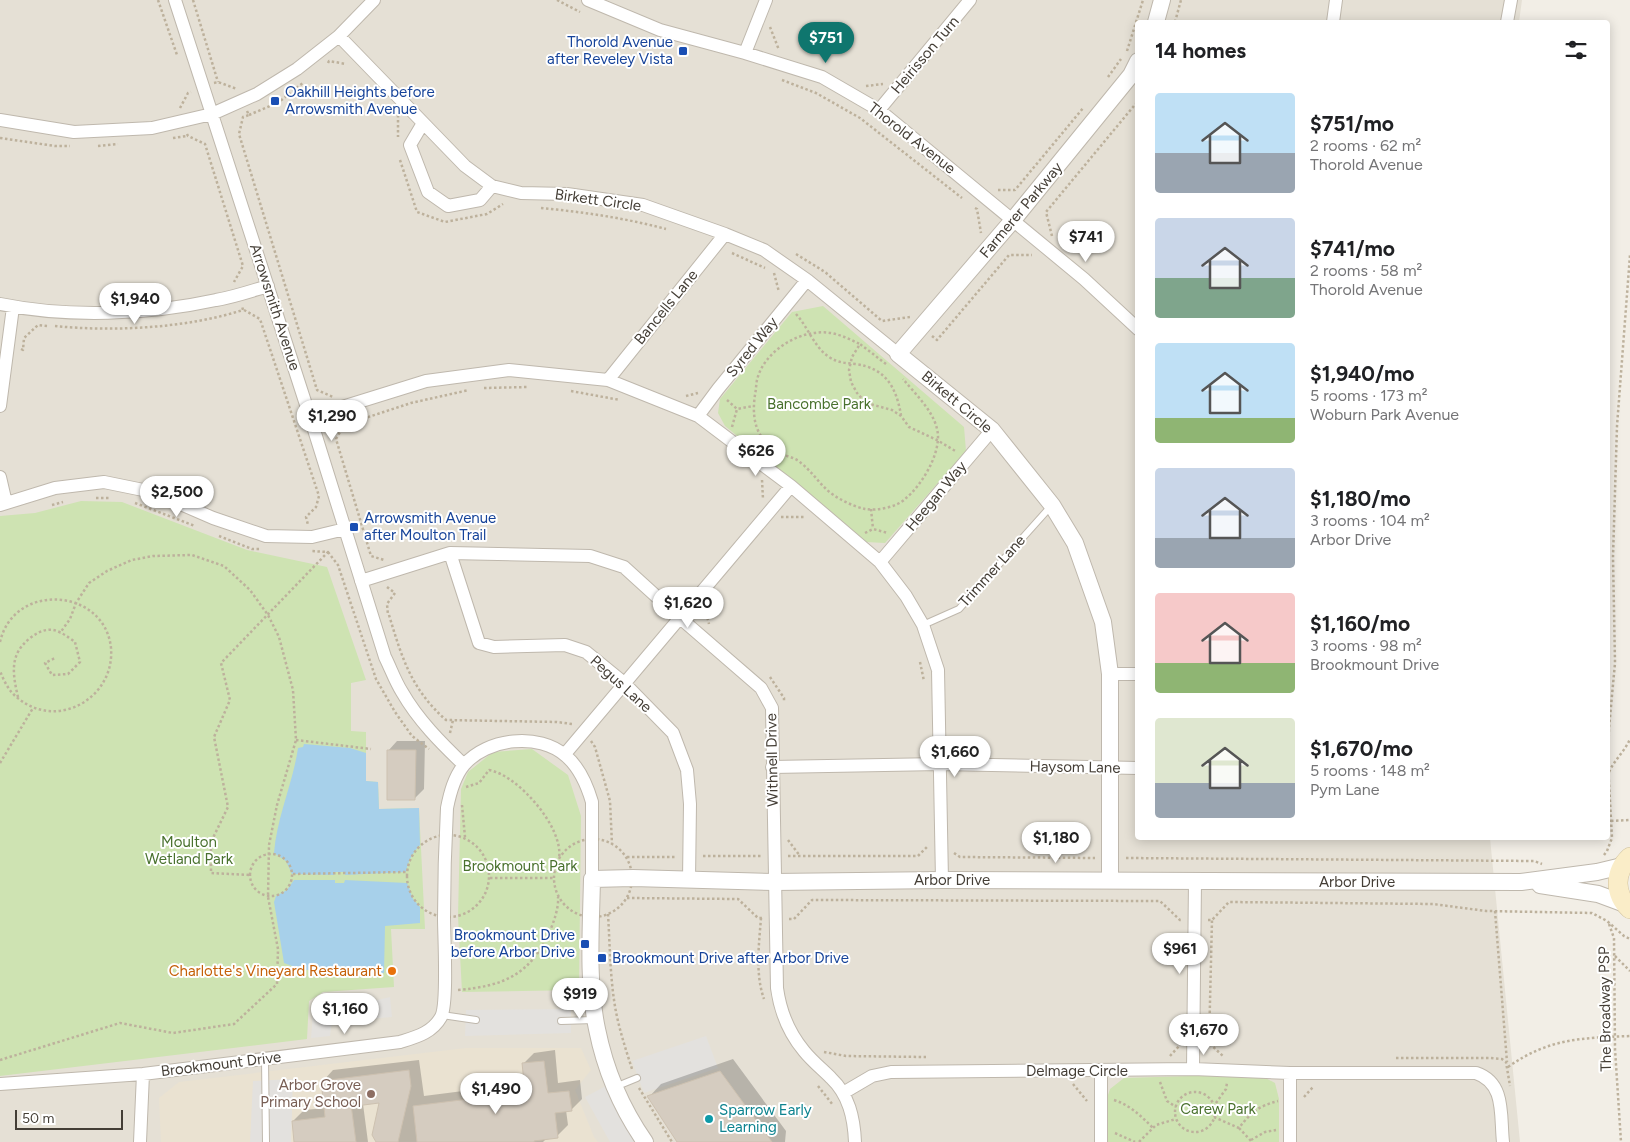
<!DOCTYPE html>
<html lang="en">
<head>
<meta charset="utf-8">
<style>
	:root { --surface:#fff; --page:#f6f6f6; --text:#202124; --muted:#757577; --accent:#0f766e }
	body { margin:0; font-family:Figtree,sans-serif; background:var(--page); color:var(--text); height:100vh; display:flex; flex-direction:column; font-size:19px; white-space:nowrap }
	* { box-sizing:border-box; margin:0 }
	p { font-size:16px; color:var(--muted) }
	.icon { flex:none; width:28px; height:28px; fill:none; stroke:currentColor; stroke-width:2; stroke-linecap:round; stroke-linejoin:round }
	.map { position:relative; flex:1; overflow:hidden }
	.details { position:absolute; left:1135px; top:20px; width:475px; height:820px; display:flex; flex-direction:column; background:var(--surface); border-radius:5px; box-shadow:0 2px 12px #0003 }
	.details>* { flex:none }
	.scale { position:absolute; left:15px; bottom:12px; width:108px; box-sizing:border-box; padding-left:5px; border:2px solid #443e36; border-top:0; font-size:14px; line-height:18px; white-space:nowrap; color:#443e36; -webkit-text-stroke:4px #fff; paint-order:stroke }
	.price { position:absolute; translate:-50% -42px; padding:0 11px; border-radius:18px; background:#fff; color:#222; font-size:16px; line-height:32px; filter:drop-shadow(0 1px 2px #0008) }
	.price::after { content:''; position:absolute; left:50%; top:30px; width:15px; height:11px; margin-left:-8px; background:inherit; clip-path:polygon(0 0,100% 0,50% 100%) }
	.price.selected { background:var(--accent); color:#fff }
	ul { padding:0; list-style:none }
	li { display:flex; align-items:center; gap:15px; height:125px; padding:0 20px }
	li span { display:grid; place-items:center; flex:none; width:140px; height:100px; border-radius:5px; color:#555 }
	li>.icon { margin-inline-start:auto }
	span .icon { width:60px; height:60px; fill:#fffc; stroke-width:1 }
	li b { font-size:21px }
	h2 { display:flex; justify-content:space-between; align-items:center; height:60px; padding:0 20px; font-size:21px }
	.map>svg:first-child { display:block }
</style>
</head>
<body>
<div class="map">
<svg width="1630" height="1142" viewBox="0 0 1630 1142">
	<rect width="100%" height="100%" fill="#f2eee6"/>
	<path fill="#e5e0d5" d="M0 0H1522L1519 22H1138V838H1490L1520 1142H0Z"/>
	<path fill="#eae2d1" d="M466 1048H581L591 1070 575 1090 594 1137 598 1142H161L159 1098 179 1082Z"/>
	<path fill="#cee3b2" d="M823 306 964 427 966 451 885 543 866 542 725 426 718 413 720 399 792 312Z
		M81 501 122 502 247 550 327 567 366 680 351 683V731L366 732V781L378 782 379 809 419 808 425 929H391L394 987 323 992 309 1001 307 1039 0 1076V516L35 513Z
		M532 749 568 775 581 816 579 990 462 992 458 916 461 789 468 772 493 752Z
		M1258 1074 1275 1083 1279 1099V1142H1106V1101L1110 1089 1124 1078Z"/>
	<path fill="#e3e1de" d="M356 996V1005L390 997 392 1017 332 1022 330 1036 311 1038 314 1001Z
		M571 1009V1033L465 1036 466 1010Z
		M706 1036 718 1068 644 1093 632 1061Z
		M293 1079 291 1142H250L253 1081Z
		M608 1085 639 1142H610L585 1097Z"/>
	<path fill="#a7d0ea" d="M304 744 350 748 366 753V781L378 782 379 809 419 808 420 845C412 853 408 862 406 872L345 875V872H335L334 875 292 874 286 861 274 853C277 816 293 783 298 748L303 747Z
		M294 880H335V883H344L345 880 407 883 413 899 420 907V923L385 926 384 973 329 975 295 967 284 963 274 902 276 896 287 890Z"/>
	<path fill="#0003" d="M397 741H425L424 789 415 798 388 751Z
		M555 1050 558 1083 580 1080 582 1099 571 1110H566L568 1125 557 1136 545 1140 543 1142H378L381 1102 363 1104 368 1142H296L293 1121 304 1110 326 1108 322 1082 333 1070 419 1060 424 1096 525 1083 523 1064 534 1053Z
		M733 1059 786 1131 785 1142H678L649 1097 661 1084Z"/>
	<path fill="#d5ccc0" stroke="#cdc1b0" d="M387 750H416L415 800H387Z
		M544 1061 548 1093 569 1091 572 1111 555 1113 558 1138 534 1141V1142H417L413 1106 525 1092 522 1063Z
		M409 1070 411 1086 398 1142H376L372 1135 379 1103 356 1106 350 1097 356 1142H294L292 1121 325 1117 321 1081Z
		M720 1071 772 1142H677L647 1096Z"/>
	<g fill="none" stroke-linecap="round" stroke-linejoin="round">
		<g stroke="#bfb8ad" stroke-width="8">
			<path id="service" d="M923 625 959 609 1052 505
				M442 1015 476 1020
				M561 1021 594 1020
				M265 1059 266 1142
				M615 1087 637 1078"/>
		</g>
		<g stroke="#bfb8ad" stroke-width="14">
			<path id="minor" d="M175 0 310 417 385 657C391 669 395 681 402 692 418 720 441 743 464 765
				M588 0 660 30 745 53 822 77 879 110 1084 279 1138 329
				M1333 22 1336 0
				M1507 22 1511 0
				M339 36 465 166 492 186 521 193 567 194 643 205 725 234 764 250 807 280 898 354
				M745 53 766 0
				M879 110 970 0
				M0 120 74 132 152 128 212 114 257 94 297 69 339 36 374 0
				M423 123 410 145 428 192 448 206 480 200 492 186
				M0 304C69 318 147 315 216 300 234 297 251 291 268 286
				M608 380 725 234
				M0 406 13 307
				M698 416 718 389 807 280
				M310 417 426 381 509 370 608 380 698 416 791 486 880 562 906 596 923 625 938 670 942 880
				M0 477 6 503
				M0 505 55 488 104 482 153 492 213 518 266 536 312 537 345 529
				M450 553 479 643 494 647 565 645 586 652 624 683 673 733 687 770 690 804 689 880
				M880 562 992 430
				M361 581 450 553 590 556 624 567 679 617 761 688 772 708 777 988C780 1010 789 1033 804 1051 812 1061 822 1069 831 1078 849 1095 854 1118 855 1142
				M1110 674H1138
				M565 754 791 486
				M772 767 940 764 1138 768
				M1193 1069 1195 881
				M1101 1071V1142
				M1290 1073V1142
				M0 1084 143 1074 400 1042C416 1037 432 1033 441 1017 448 1004 444 937 444 918 444 882 445 845 447 808 450 793 454 777 464 765 487 738 539 732 566 756 580 768 587 785 592 802V879
				M843 1093 872 1076 891 1072 1193 1069 1290 1073H1476C1506 1083 1500 1116 1503 1142
				M140 1142 143 1074"/>
		</g>
		<g stroke="#bfb8ad" stroke-width="18">
			<path id="tertiary" d="M1156 22 1162 0
				M1110 880V674L1103 622 1075 543 1052 505 992 430 898 354 1013 220 1131 75 1138 61
				M1540 885 1598 894 1625 904
				M645 1142C622 1109 605 1069 597 1029 587 982 591 928 592 879L633 878 774 882 942 880 1521 882 1597 872 1622 866"/>
		</g>
		<g stroke="#cebf99" stroke-width="20">
			<path id="secondary" d="M1630 857C1614 872 1614 894 1630 909"/>
		</g>
		<path stroke="#bdb19c" stroke-width="2.5" stroke-dasharray="2.5 2.5" stroke-linecap="butt" d="M158 0 177 55
			M193 0 218 82
			M557 0 580 12
			M1175 22 1181 0
			M770 27 779 50
			M1127 51 1143 0
			M328 63 329 61 346 64
			M1108 77 1121 59
			M782 80 816 93 860 118 962 198
			M214 83 218 82 237 89
			M866 86 883 84
			M180 108 188 93 191 92
			M247 111 249 115 243 117 239 134 317 390 333 397
			M249 115 279 102 304 82
			M398 115V137
			M187 134 188 136 205 144 243 266 234 282
			M0 138 55 146H70
			M173 138 187 136
			M98 146 118 144
			M400 160 417 212 445 222 487 214 503 204
			M998 190H1015L1084 107
			M541 208C583 212 625 218 666 229
			M975 208 977 209 981 233
			M1052 236 1046 212 1138 101
			M732 253 765 268
			M796 254 825 272 882 321 910 317
			M774 273 779 292
			M244 310 260 319 319 496 316 507 306 517 308 525
			M796 314C808 327 814 347 829 357 838 363 846 363 855 364 886 368 896 387 901 415
			M55 326C114 332 187 328 243 310L242 306
			M932 336 937 340 1009 255H1032
			M21 349 23 350 24 338 38 325 47 326
			M886 364 860 344 852 357 849 370 851 382 857 393 865 402 870 404 892 410 901 416 909 427 937 440 957 452
			M484 388 528 387
			M571 391 620 400
			M686 396 698 393
			M727 400 737 409 753 406
			M342 419 344 425 336 439 371 556 384 560
			M344 425 411 403 469 390
			M732 427 737 409
			M784 455C776 449 767 444 761 436 753 424 753 408 755 395 756 390 756 385 757 380 764 350 802 328 831 333 842 335 851 340 860 344L861 343
			M779 461 784 455C790 457 797 459 801 463 811 471 817 480 825 488 835 498 852 506 865 509 877 511 897 507 905 499 921 486 938 458 938 437 938 415 916 395 903 379
			M762 480 763 499
			M96 498H110
			M135 503 195 526
			M52 505 63 502
			M871 509 873 529
			M781 517H806
			M865 533 873 529 888 533
			M219 536 252 549H261
			M328 552 338 565 376 679 395 712 412 736 429 749
			M387 587 395 593 387 604 388 615
			M668 590H685
			M705 608 709 624
			M389 615C402 658 411 689 446 720L557 722 572 724
			M0 642C14 581 105 588 111 648 115 698 58 730 19 699 9 692 4 681 0 671
			M920 662 924 681
			M770 677 784 698V702
			M18 697C15 684 11 667 17 654 21 644 36 631 47 630 57 628 68 637 75 642L80 662 68 674 52 675 45 663 55 658
			M450 733 453 720
			M296 740 371 749
			M591 741 595 747 610 801 612 844
			M0 763 33 708
			M1609 772C1615 759 1625 751 1630 739
			M466 787 479 783 489 770C518 775 564 828 559 858
			M462 805 465 837
			M1611 821 1630 820
			M407 876a41 41 0 1 1 82 0a41 41 0 1 1-82 0Z
			M554 878a39 39 0 1 1 78 0a39 39 0 1 1-78 0Z
			M788 840 800 856
			M954 853 960 857 1095 858
			M250 875a21 21 0 1 1 42 0a21 21 0 1 1-42 0Z
			M1604 855 1607 851 1612 838 1608 764 1609 728 1615 663 1613 557 1617 426 1630 255
			M703 856H762
			M788 856H918L928 846
			M627 857H677
			M1126 858 1534 861 1542 864
			M293 874 406 872
			M249 875 211 873V842L228 807 214 737 230 700 221 663 328 552 311 551
			M490 878H553
			M627 898 738 899 758 918H763
			M1495 911 1507 1062
			M608 914C610 947 610 980 616 1012 620 1032 626 1050 632 1069
			M761 918C759 944 755 974 764 999
			M789 919H794L812 900 1160 901 1180 920H1183
			M1208 920H1212L1229 902 1433 904 1486 911 1592 913 1607 921 1624 936 1630 939
			M1609 924 1614 938 1615 1049 1621 1142
			M1615 956 1630 971
			M458 990C504 986 530 975 550 931 554 921 559 907 558 897
			M1205 1043H1209L1224 1057
			M1209 1043 1212 920
			M824 1052 846 1056 926 1057
			M1170 1056 1180 1045
			M1396 1058H1490L1502 1059 1506 1062 1510 1086
			M0 1060 120 1023 173 1033 234 1024 277 984 278 949 268 897 269 845 277 805 296 740 293 690 279 637 268 615 250 590 224 566 192 555 153 556 132 560 107 571 89 583 76 603 70 619 60 633
			M1508 1067C1549 1038 1582 1038 1630 1036
			M1160 1082 1167 1101 1176 1107
			M1073 1084 1087 1101
			M818 1086 833 1105
			M639 1088 672 1142
			M1175 1112a20 20 0 1 1 40 0a20 20 0 1 1-40 0Z
			M1304 1097 1313 1087
			M1114 1100C1130 1105 1141 1116 1153 1128
			M1213 1107 1226 1089 1227 1083
			M1214 1117 1239 1128C1251 1112 1259 1106 1278 1101
			M1239 1128 1252 1142
			M1115 1133 1135 1142
			M1251 1140 1265 1132 1276 1130
			M1139 1142 1156 1125 1176 1119"/>
		<use href="#service" stroke="#fff" stroke-width="6"/>
		<use href="#minor" stroke="#fff" stroke-width="12"/>
		<use href="#tertiary" stroke="#fff" stroke-width="16"/>
		<use href="#secondary" stroke="#faedc8" stroke-width="19"/>
	</g>
	<g fill="#1a4fb4" stroke="#fff" stroke-width="2">
		<rect x="678" y="46" width="10" height="10" rx="2.5"/>
		<rect x="270" y="96" width="10" height="10" rx="2.5"/>
		<rect x="349" y="522" width="10" height="10" rx="2.5"/>
		<rect x="580" y="939" width="10" height="10" rx="2.5"/>
		<rect x="597" y="953" width="10" height="10" rx="2.5"/>
	</g>
	<circle fill="#e8710a" stroke="#fff" stroke-width="2" cx="392" cy="971" r="5"/>
	<circle fill="#8d6e63" stroke="#fff" stroke-width="2" cx="371" cy="1094" r="5"/>
	<circle fill="#0f9aa8" stroke="#fff" stroke-width="2" cx="709" cy="1119" r="5"/>
	<g text-anchor="middle" stroke-width="4" stroke-linejoin="round" paint-order="stroke">
		<g font-size="15" fill="#164399" stroke="#fff" text-anchor="start">
			<text x="673" y="47" text-anchor="end">Thorold Avenue<tspan x="673" dy="17">after Reveley Vista</tspan></text>
			<text x="285" y="97">Oakhill Heights before<tspan x="285" dy="17">Arrowsmith Avenue</tspan></text>
			<text x="364" y="523">Arrowsmith Avenue<tspan x="364" dy="17">after Moulton Trail</tspan></text>
			<text x="575" y="940" text-anchor="end">Brookmount Drive<tspan x="575" dy="17">before Arbor Drive</tspan></text>
			<text x="612" y="963">Brookmount Drive after Arbor Drive</text>
		</g>
		<g font-size="15" fill="#443e36" stroke="#fff">
			<text transform="translate(925 55) rotate(-50)" y="5">Heirisson Turn</text>
			<text transform="translate(912 138) rotate(38)" y="5">Thorold Avenue</text>
			<text transform="translate(598 200) rotate(8)" y="5">Birkett Circle</text>
			<text transform="translate(1021 210) rotate(-50)" y="5">Farmerer Parkway</text>
			<text transform="translate(275 307) rotate(72)" y="5">Arrowsmith Avenue</text>
			<text transform="translate(666 307) rotate(-51)" y="5">Bancells Lane</text>
			<text transform="translate(752 347) rotate(-51)" y="5">Syred Way</text>
			<text transform="translate(957 402) rotate(40)" y="5">Birkett Circle</text>
			<text transform="translate(936 496) rotate(-50)" y="5">Heegan Way</text>
			<text transform="translate(992 571) rotate(-48)" y="5">Trimmer Lane</text>
			<text transform="translate(621 684) rotate(42)" y="5">Pegus Lane</text>
			<text transform="translate(772 760) rotate(-91)" y="5">Withnell Drive</text>
			<text transform="translate(1075 767) rotate(1)" y="5">Haysom Lane</text>
			<text x="952" y="885">Arbor Drive</text>
			<text x="1357" y="887">Arbor Drive</text>
			<text transform="translate(1605 1009) rotate(-91)" y="5">The Broadway PSP</text>
			<text transform="translate(221 1064) rotate(-7)" y="5">Brookmount Drive</text>
			<text x="1077" y="1076">Delmage Circle</text>
		</g>
		<g font-size="15" fill="#49712e" stroke="#fff">
			<text x="819" y="409">Bancombe Park</text>
			<text x="189" y="847">Moulton<tspan x="189" dy="17">Wetland Park</tspan></text>
			<text x="520" y="871">Brookmount Park</text>
			<text x="1218" y="1114">Carew Park</text>
		</g>
		<g font-size="15" fill="#c56008" stroke="#fff" text-anchor="end">
			<text x="382" y="976">Charlotte's Vineyard Restaurant</text>
		</g>
		<g font-size="15" fill="#785e54" stroke="#fff" text-anchor="end">
			<text x="361" y="1090">Arbor Grove<tspan x="361" dy="17">Primary School</tspan></text>
		</g>
		<g font-size="15" fill="#0d838f" stroke="#fff" text-anchor="start">
			<text x="719" y="1115">Sparrow Early<tspan x="719" dy="17">Learning</tspan></text>
		</g>
	</g>
</svg>
<div class="scale">50 m</div>
<b class="price selected" style="left:826px;top:64px">$751</b>
<b class="price" style="left:1086px;top:263px">$741</b>
<b class="price" style="left:135px;top:325px">$1,940</b>
<b class="price" style="left:332px;top:442px">$1,290</b>
<b class="price" style="left:756px;top:477px">$626</b>
<b class="price" style="left:177px;top:518px">$2,500</b>
<b class="price" style="left:688px;top:629px">$1,620</b>
<b class="price" style="left:955px;top:778px">$1,660</b>
<b class="price" style="left:1056px;top:864px">$1,180</b>
<b class="price" style="left:1180px;top:975px">$961</b>
<b class="price" style="left:580px;top:1020px">$919</b>
<b class="price" style="left:345px;top:1035px">$1,160</b>
<b class="price" style="left:1204px;top:1056px">$1,670</b>
<b class="price" style="left:496px;top:1115px">$1,490</b>
<section class="details">
<h2>14 homes<svg class="icon" aria-label="filters" viewBox="0 0 24 24"><path d="M4 7h16M4 17h16"/><circle cx="9" cy="7" r="2"/><circle cx="15" cy="17" r="2"/></svg></h2>
<ul>
<li><span style="background:linear-gradient(#bfe0f5 60%,#9aa5b1 0)"><svg class="icon" aria-label="home" viewBox="0 0 24 24"><path d="M3 11l9-7 9 7M6 9v11h12V9"/></svg></span><div><b>$751/mo</b><p>2 rooms · 62 m²</p><p>Thorold Avenue</p></div></li>
<li><span style="background:linear-gradient(#c9d6e8 60%,#7fa58c 0)"><svg class="icon" aria-label="home" viewBox="0 0 24 24"><path d="M3 11l9-7 9 7M6 9v11h12V9"/></svg></span><div><b>$741/mo</b><p>2 rooms · 58 m²</p><p>Thorold Avenue</p></div></li>
<li><span style="background:linear-gradient(#bfe0f5 75%,#8fb573 0)"><svg class="icon" aria-label="home" viewBox="0 0 24 24"><path d="M3 11l9-7 9 7M6 9v11h12V9"/></svg></span><div><b>$1,940/mo</b><p>5 rooms · 173 m²</p><p>Woburn Park Avenue</p></div></li>
<li><span style="background:linear-gradient(#c9d6e8 70%,#9aa5b1 0)"><svg class="icon" aria-label="home" viewBox="0 0 24 24"><path d="M3 11l9-7 9 7M6 9v11h12V9"/></svg></span><div><b>$1,180/mo</b><p>3 rooms · 104 m²</p><p>Arbor Drive</p></div></li>
<li><span style="background:linear-gradient(#f6c9c9 70%,#8fb573 0)"><svg class="icon" aria-label="home" viewBox="0 0 24 24"><path d="M3 11l9-7 9 7M6 9v11h12V9"/></svg></span><div><b>$1,160/mo</b><p>3 rooms · 98 m²</p><p>Brookmount Drive</p></div></li>
<li><span style="background:linear-gradient(#dfe7d0 65%,#9aa5b1 0)"><svg class="icon" aria-label="home" viewBox="0 0 24 24"><path d="M3 11l9-7 9 7M6 9v11h12V9"/></svg></span><div><b>$1,670/mo</b><p>5 rooms · 148 m²</p><p>Pym Lane</p></div></li>
</ul>
</section>
</div>
</body>
</html>
